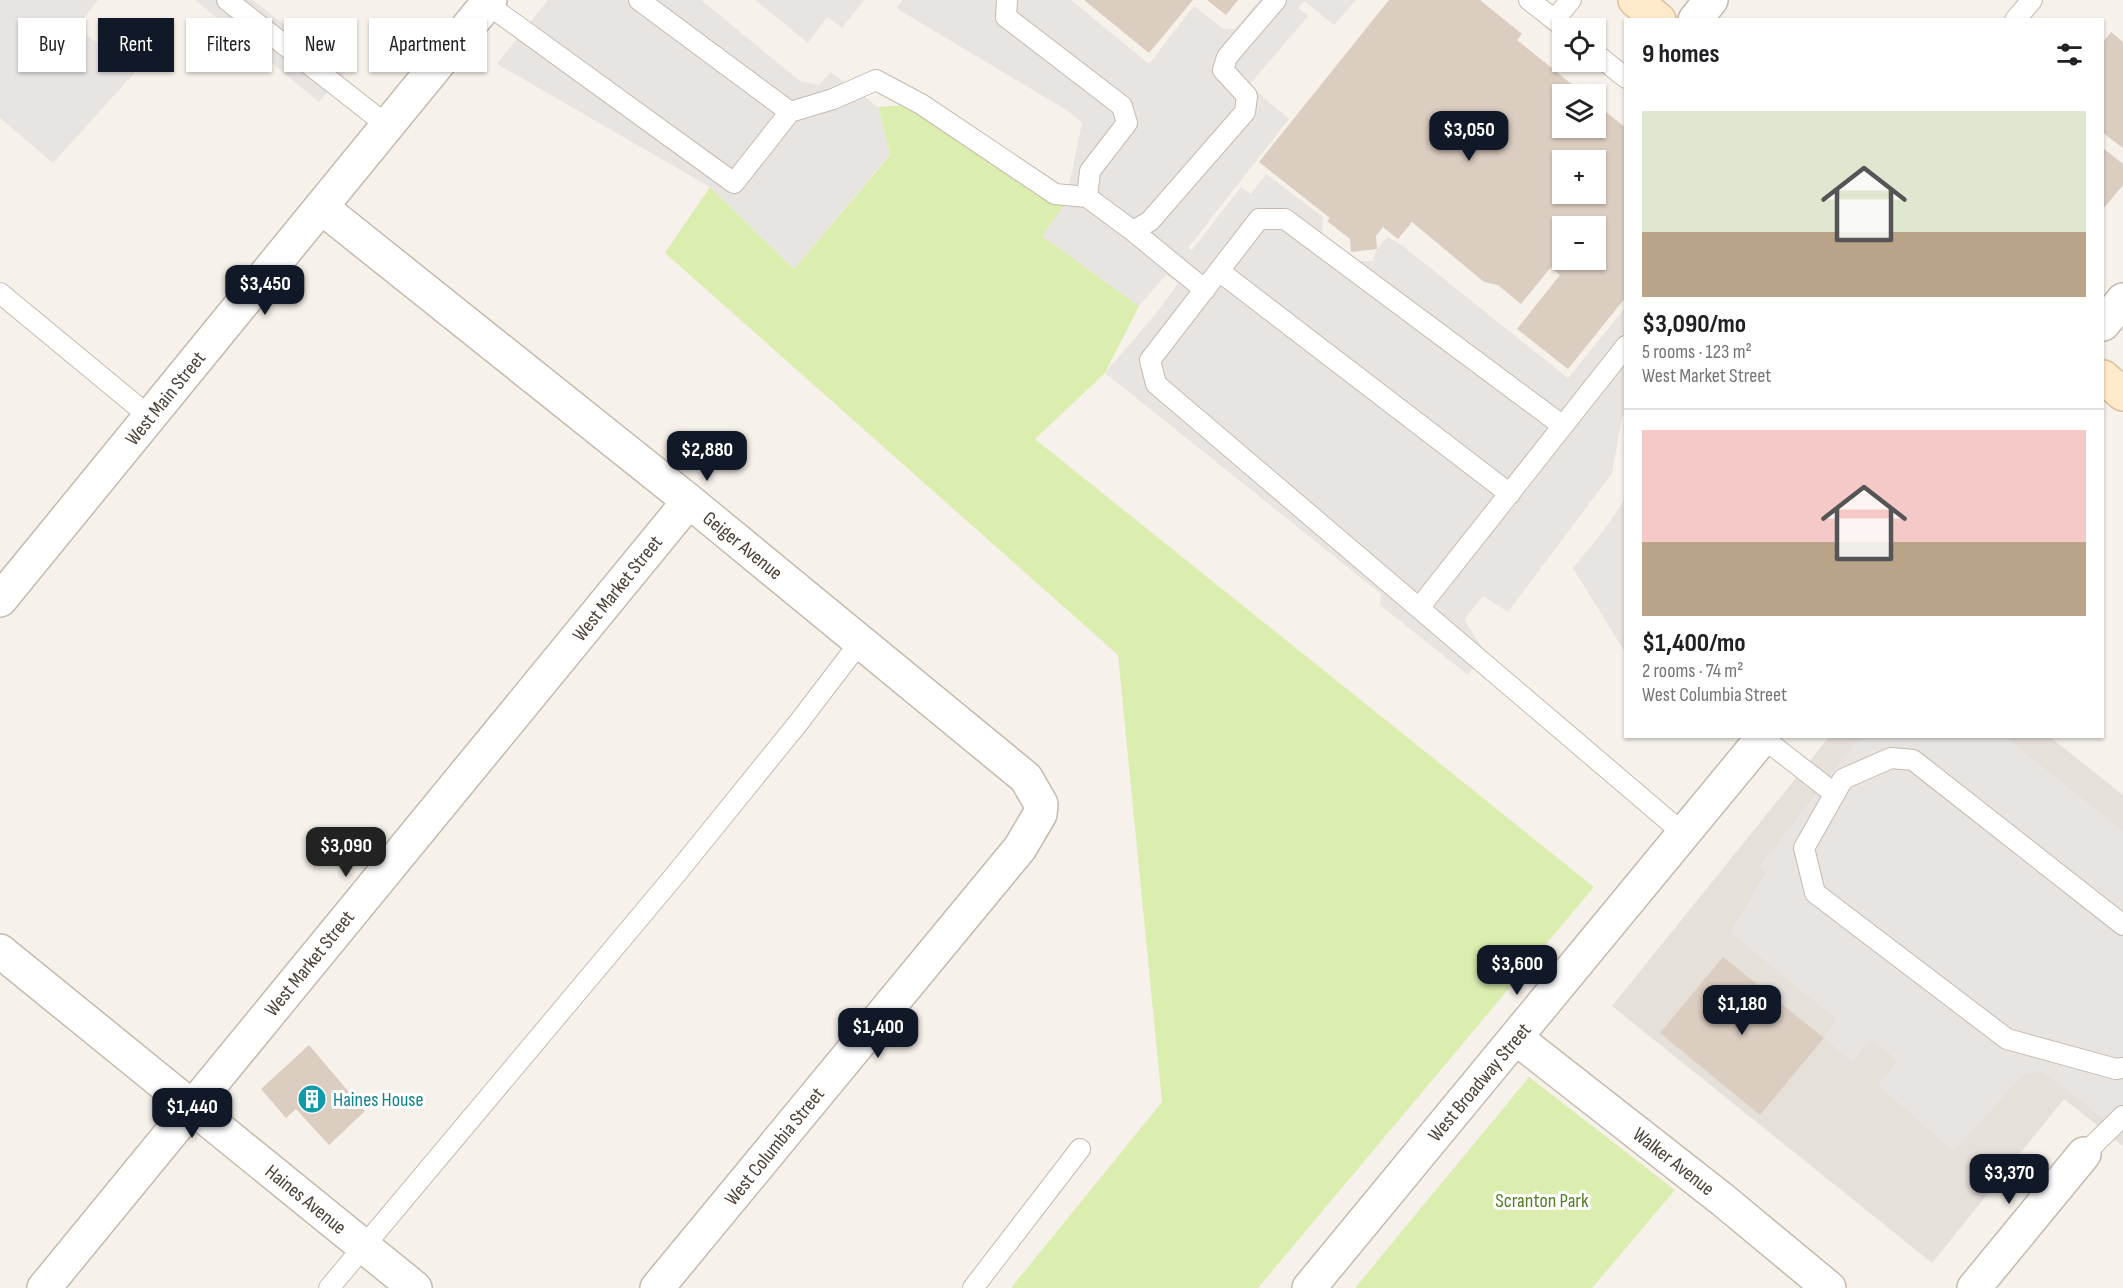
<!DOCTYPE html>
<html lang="en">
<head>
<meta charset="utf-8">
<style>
	:root { --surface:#fff; --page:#f2f2f2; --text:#202124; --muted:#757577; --line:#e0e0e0; --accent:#111827 }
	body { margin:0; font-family:"Sofia Sans Condensed",sans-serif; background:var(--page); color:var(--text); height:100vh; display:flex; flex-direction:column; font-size:22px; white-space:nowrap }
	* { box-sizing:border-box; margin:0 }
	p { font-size:20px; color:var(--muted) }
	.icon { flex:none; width:33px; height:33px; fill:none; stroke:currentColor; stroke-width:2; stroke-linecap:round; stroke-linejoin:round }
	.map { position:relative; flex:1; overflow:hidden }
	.panel { position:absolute; left:1624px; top:18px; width:480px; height:720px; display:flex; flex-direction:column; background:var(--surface); border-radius:0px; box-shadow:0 2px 4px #0004 }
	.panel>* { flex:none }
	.top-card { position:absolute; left:18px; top:18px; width:570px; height:54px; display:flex; gap:12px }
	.controls { position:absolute; left:1552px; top:18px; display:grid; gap:12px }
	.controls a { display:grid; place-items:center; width:54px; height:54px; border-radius:0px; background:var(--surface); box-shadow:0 2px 4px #0004; font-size:30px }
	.price { position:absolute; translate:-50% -51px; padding:0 14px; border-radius:12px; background:var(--accent); color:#fff; font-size:20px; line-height:39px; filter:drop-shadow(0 2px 3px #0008) }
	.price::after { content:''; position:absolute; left:50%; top:36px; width:18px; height:14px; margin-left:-9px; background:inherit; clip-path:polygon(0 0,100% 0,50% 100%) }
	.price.active { background:#222; color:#fff }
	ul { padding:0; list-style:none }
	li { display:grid; align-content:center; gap:12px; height:318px; padding:0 18px }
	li+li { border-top:2px solid var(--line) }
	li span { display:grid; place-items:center; height:186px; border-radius:0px; color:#555 }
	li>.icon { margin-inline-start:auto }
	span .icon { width:108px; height:108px; fill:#fffc; stroke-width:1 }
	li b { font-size:26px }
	h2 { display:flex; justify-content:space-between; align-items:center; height:72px; padding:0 18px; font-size:26px }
	.chip { padding:0 21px; border-radius:0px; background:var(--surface); box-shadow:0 2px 4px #0004; font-size:21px; line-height:54px }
	.chip.active { background:var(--accent); color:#fff }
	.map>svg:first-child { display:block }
</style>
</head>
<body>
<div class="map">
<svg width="2123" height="1288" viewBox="0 0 2123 1288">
	<rect width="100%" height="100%" fill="#f6f1ea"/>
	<path fill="#e6e0db" d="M1829 737H2050L2123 795V1146L2064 1099 1932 1263 1612 1006Z"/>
	<path fill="#dceeaf" d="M921 104 1065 205 1043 236 1139 306 1105 373 1035 439 1594 887 1258 1288H1011L1162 1102 1118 655 665 253 710 187 794 269 890 155 878 107Z
		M1529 1077 1675 1190 1592 1288H1355Z"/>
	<path fill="#e8e4e2" d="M0 0H98L76 28 137 70 53 163 0 118Z
		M195 0H253L345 73 319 102Z
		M548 0H701L800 81 819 85 831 72 878 107 890 154 794 269 710 187 497 64Z
		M755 0H864L842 28 827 17 808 43Z
		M903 0H1071L1149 64 1194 6 1223 29H1235L1259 0H1356L1334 25 1304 1 1298 8 1308 16 1249 85 1289 119 1188 248 1192 250 1241 187 1251 194 1266 174 1323 217 1322 245 1350 261H1373L1377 248 1388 237 1403 246 1568 378 1626 307V413L1622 417 1612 473 1508 612 1483 596 1464 620 1484 650 1468 675 1380 605 1381 594 1105 373 1158 311 1178 283 1166 275 1139 306 1042 236 1065 205 1082 123 1068 111 896 8Z
		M1626 498V654L1573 568 1601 534Z
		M1868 736 2005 737 2123 831V1135L2070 1092 2040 1071 2024 1074 1953 1151 1878 1085 1898 1061 1871 1039 1852 1062 1824 1038 1836 1019 1730 932 1766 873 1760 866 1855 743Z"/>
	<path fill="#dccdc1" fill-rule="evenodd" d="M1084 0H1193L1149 53Z
		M1207 0H1238L1226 15Z
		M1389 0H1480L1522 34 1517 40 1584 94H1563V128H1596V104L1626 128V297L1568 369 1517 329 1560 275 1551 267 1521 304 1498 285 1484 282 1412 222 1398 239 1383 227 1376 236 1377 249 1351 252 1350 239 1327 221 1330 218 1259 162ZM1563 160H1596V194H1563ZM1563 226H1596V260H1563Z
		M2111 32 2123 42V148L2103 133V42Z
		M2103 148 2123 164V185L2103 209Z
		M1723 957 1824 1038 1760 1115 1660 1033Z
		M309 1045 365 1111 329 1145 296 1109 286 1118 261 1089Z"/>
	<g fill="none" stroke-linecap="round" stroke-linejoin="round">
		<g stroke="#c6baae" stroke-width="22">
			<path id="service" d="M227 0 388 126
				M639 0 790 112 833 99 876 80 921 104 1055 194 1087 197
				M1007 0 1006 17 1122 106 1127 123 1090 171 1087 197 1133 231 1150 221 1245 112 1247 96 1223 70 1227 57 1276 0
				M1529 0 1565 28
				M487 4 734 183 790 112
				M1554 20 1571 0
				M2015 20 2032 0
				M1596 54 1626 78
				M1133 231 1205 290
				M1219 271 1510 494
				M0 293 150 417
				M1563 426 1285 219H1259L1150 360 1156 384 1684 834
				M1419 608 1626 346
				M1763 738 1835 794
				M2123 925 1913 760 1891 758 1843 779 1804 848 1815 893 2007 1039 2116 1069 2123 1068
				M2084 1154 2123 1116
				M329 1288 676 874 799 722 860 642
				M973 1288 1080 1149"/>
		</g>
		<g stroke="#c6baae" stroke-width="36">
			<path id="minor" d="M1695 20 1711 0
				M321 207 689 501 1026 778 1041 804 1040 814 1020 848 657 1288
				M0 951 415 1288
				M1516 1038 1723 1200 1829 1288
				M44 1288 689 501
				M1309 1288 1764 736
				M1974 1288 2084 1154"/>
		</g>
		<g stroke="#c6baae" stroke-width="36">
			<path id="tertiary" d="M2103 324 2123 300
				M0 600 490 0"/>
		</g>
		<g stroke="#dec097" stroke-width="36">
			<path id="secondary" d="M1635 0 1659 20
				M2103 377 2123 394"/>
		</g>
		<use href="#service" stroke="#fff" stroke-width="20"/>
		<use href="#minor" stroke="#fff" stroke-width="33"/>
		<use href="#tertiary" stroke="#fff" stroke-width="33"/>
		<use href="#secondary" stroke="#ffeacb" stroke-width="33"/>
	</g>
	<defs>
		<g id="building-disc" transform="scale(1.5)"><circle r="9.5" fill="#0f9aa8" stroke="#fff"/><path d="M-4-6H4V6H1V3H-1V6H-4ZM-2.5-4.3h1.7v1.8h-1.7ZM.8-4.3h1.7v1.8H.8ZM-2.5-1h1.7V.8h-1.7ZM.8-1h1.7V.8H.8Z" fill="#fff"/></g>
	</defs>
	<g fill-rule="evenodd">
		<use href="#building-disc" x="312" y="1099"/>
	</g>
	<g text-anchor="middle" stroke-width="6" stroke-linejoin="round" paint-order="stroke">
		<g font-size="20" fill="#4c4037" stroke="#fff">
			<text transform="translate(165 398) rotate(-51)" y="7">West Main Street</text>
			<text transform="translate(743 545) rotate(39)" y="7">Geiger Avenue</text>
			<text transform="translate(617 588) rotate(-51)" y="7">West Market Street</text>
			<text transform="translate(309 963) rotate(-51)" y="7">West Market Street</text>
			<text transform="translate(1479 1082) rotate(-50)" y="7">West Broadway Street</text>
			<text transform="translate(774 1146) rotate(-51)" y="7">West Columbia Street</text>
			<text transform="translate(1674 1161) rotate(38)" y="7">Walker Avenue</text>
			<text transform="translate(306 1199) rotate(39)" y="7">Haines Avenue</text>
		</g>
		<g font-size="20" fill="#0d838f" stroke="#fff" text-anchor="start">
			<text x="333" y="1106">Haines House</text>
		</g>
		<g font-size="20" fill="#547f21" stroke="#fff">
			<text x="1542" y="1207">Scranton Park</text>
		</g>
	</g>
</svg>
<div class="controls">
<a><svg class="icon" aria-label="locate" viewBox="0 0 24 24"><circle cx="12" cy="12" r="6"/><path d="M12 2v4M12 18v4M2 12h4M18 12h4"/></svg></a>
<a><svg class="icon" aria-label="layers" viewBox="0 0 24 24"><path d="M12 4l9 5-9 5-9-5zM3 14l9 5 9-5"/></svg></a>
<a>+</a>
<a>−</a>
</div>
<b class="price" style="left:1469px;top:162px">$3,050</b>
<b class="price" style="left:265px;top:316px">$3,450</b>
<b class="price" style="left:707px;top:482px">$2,880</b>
<b class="price active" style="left:346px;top:878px">$3,090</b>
<b class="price" style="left:1517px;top:996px">$3,600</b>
<b class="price" style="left:1742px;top:1036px">$1,180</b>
<b class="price" style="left:878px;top:1059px">$1,400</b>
<b class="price" style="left:192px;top:1139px">$1,440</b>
<b class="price" style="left:2009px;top:1205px">$3,370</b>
<div class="top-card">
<a class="chip">Buy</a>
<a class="chip active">Rent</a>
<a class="chip">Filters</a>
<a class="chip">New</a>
<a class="chip">Apartment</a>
</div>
<section class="panel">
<h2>9 homes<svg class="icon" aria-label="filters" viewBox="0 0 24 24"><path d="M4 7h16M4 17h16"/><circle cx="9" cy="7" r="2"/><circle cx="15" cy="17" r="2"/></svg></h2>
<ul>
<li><span style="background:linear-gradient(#dfe7d0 65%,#b9a48a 0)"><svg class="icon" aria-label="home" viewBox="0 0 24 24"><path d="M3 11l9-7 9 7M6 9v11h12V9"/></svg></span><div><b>$3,090/mo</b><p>5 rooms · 123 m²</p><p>West Market Street</p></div></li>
<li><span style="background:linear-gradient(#f6c9c9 60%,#b9a48a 0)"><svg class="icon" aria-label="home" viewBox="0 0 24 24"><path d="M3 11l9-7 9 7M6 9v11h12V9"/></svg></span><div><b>$1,400/mo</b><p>2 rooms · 74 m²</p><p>West Columbia Street</p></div></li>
</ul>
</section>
</div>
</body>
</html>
